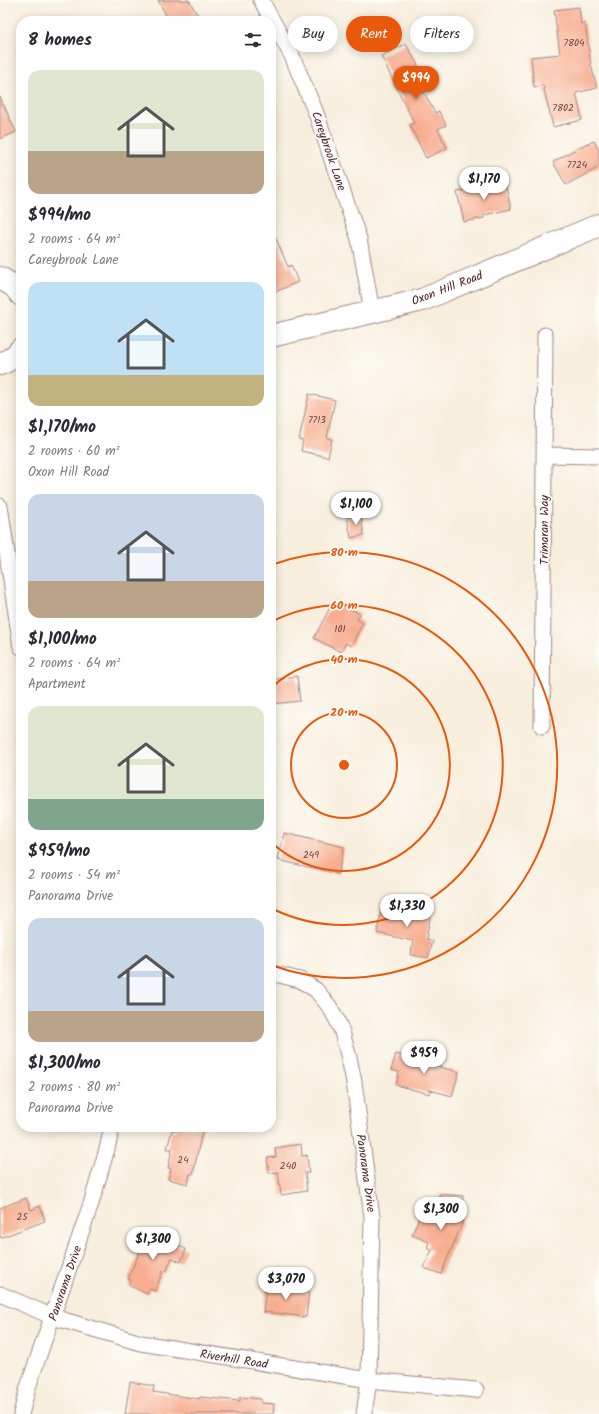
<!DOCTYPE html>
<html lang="en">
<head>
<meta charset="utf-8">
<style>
	:root { --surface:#fff; --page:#f7f7f7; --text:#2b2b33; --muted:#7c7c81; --accent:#ea580c }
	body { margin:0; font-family:Kalam,sans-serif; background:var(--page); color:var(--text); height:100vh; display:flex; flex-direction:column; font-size:15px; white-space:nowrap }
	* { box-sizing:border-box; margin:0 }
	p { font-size:13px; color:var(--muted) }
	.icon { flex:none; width:22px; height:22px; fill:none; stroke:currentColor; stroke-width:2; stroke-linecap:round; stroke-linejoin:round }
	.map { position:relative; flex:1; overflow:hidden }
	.panel { position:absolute; left:16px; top:16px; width:260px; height:1116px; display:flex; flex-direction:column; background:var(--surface); border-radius:16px; box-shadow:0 2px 10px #0003 }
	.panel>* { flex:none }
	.hud { position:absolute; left:288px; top:16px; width:251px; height:36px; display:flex; gap:8px }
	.price { position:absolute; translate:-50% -34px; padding:0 9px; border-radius:14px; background:#fff; color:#222; font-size:13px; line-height:26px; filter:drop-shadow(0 1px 2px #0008) }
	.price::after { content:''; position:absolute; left:50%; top:24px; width:12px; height:9px; margin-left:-6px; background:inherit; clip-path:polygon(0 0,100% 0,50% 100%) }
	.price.selected { background:var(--accent); color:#fff }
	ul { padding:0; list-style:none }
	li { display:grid; align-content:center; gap:8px; height:212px; padding:0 12px }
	li span { display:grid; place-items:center; height:124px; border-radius:12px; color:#555 }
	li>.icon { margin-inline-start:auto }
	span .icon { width:72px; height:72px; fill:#fffc; stroke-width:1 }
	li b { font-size:17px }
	h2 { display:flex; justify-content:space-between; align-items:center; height:48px; padding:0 12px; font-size:17px }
	.chip { padding:0 14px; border-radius:18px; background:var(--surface); box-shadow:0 2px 10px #0003; font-size:14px; line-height:36px }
	.chip.selected { background:var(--accent); color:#fff }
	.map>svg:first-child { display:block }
</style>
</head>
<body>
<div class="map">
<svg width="599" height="1414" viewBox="0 0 599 1414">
	<rect width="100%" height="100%" fill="#fdfcf7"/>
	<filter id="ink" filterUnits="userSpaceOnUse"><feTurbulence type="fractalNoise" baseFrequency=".025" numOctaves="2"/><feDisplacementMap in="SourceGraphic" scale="8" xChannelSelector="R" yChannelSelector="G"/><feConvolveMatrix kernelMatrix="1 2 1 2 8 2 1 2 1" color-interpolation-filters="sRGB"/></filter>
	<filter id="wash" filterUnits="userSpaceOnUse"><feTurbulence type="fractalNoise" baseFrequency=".012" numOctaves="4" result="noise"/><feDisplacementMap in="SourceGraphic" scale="16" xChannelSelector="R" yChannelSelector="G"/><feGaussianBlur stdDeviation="0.9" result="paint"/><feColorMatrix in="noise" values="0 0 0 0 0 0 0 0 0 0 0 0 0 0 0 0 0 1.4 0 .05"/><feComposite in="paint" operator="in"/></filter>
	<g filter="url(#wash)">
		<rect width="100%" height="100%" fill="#f8eedd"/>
		<g id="blocks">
			<path fill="#f7ad90" d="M158 0H189L201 21H169Z
				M579 7 581 24 585 23 591 65 597 88 576 93 582 120 553 127 543 85 534 87 531 57 560 54 554 10Z
				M406 44 425 78 418 81 435 113 439 111 446 125 438 129 447 148 426 158 410 125 414 123 381 56Z
				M0 97 16 132 0 139Z
				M594 141 599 151V167L566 185 553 162 587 143V144Z
				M505 182 511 209 484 215V218L464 222 457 192 477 188V186Z
				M271 227 288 267 291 265 298 282 275 292 271 282Z
				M309 394 335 400 327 438 332 439 328 457 301 451 303 441 299 440Z
				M361 515 364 535 351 538 347 517Z
				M334 600 360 614 357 619 363 623 351 646 346 643 341 652 314 638Z
				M297 676 300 701 271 704V680Z
				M284 833 344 847 338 874 278 860Z
				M382 906 431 914 426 939 432 941 428 958 411 955 413 941 377 933Z
				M396 1054 410 1058 411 1054 437 1061 436 1066 459 1072 452 1096 430 1090 429 1094 396 1085 399 1072 391 1070Z
				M177 1127H203L193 1174H190L188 1184 168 1179 171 1169 168 1168 172 1149H167L172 1130 176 1131Z
				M301 1144 302 1156 307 1155 309 1173H305L307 1191 281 1195 278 1172 269 1173 267 1158 276 1157 275 1148Z
				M440 1194 463 1196 462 1224 441 1274 424 1268 432 1250 427 1248 429 1242 412 1235 421 1212 439 1219Z
				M26 1198 31 1210 40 1206 45 1221 0 1238V1208Z
				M143 1230 186 1249 181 1262 172 1258 166 1272 163 1271 155 1291 150 1289 147 1294 128 1285 131 1280 128 1279 141 1248 136 1246Z
				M267 1283 288 1286V1289L309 1292 306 1317 263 1312Z
				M130 1382 154 1386 153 1392 199 1399 200 1397 240 1401V1397L261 1399V1403L274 1404 273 1414H125Z"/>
		</g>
	</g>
	<g filter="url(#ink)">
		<use href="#blocks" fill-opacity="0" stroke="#a18684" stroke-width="1"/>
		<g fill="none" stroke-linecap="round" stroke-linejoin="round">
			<g stroke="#a18684" stroke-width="17">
				<path id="minor" d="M261 0 292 56 316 113 359 239 372 311
					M544 455 599 456
					M0 506 21 647
					M542 726 545 335
					M271 973 300 980 316 990 329 1006 337 1020 342 1032 349 1058 354 1082 372 1217 369 1380 364 1414
					M0 1294 53 1317 141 1343 369 1380 476 1390
					M21 1414 28 1387 91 1204 107 1149 112 1127"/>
			</g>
			<g stroke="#a18684" stroke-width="24">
				<path id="secondary" d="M0 278 14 286 21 295
					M271 336 422 300 599 225
					M0 364C9 361 15 357 21 349"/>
			</g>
			<use href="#minor" stroke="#fff" stroke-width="15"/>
			<use href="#secondary" stroke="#fff" stroke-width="22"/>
		</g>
	</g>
	<g fill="none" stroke="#e8590c" stroke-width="2">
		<circle cx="344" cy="765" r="53"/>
		<path d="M271 688A106 106 0 1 1 271 842"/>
		<path d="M271 622A160 160 0 1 1 271 908"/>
		<path d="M271 565A213 213 0 1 1 271 965"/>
	</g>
	<g text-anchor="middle" stroke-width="3.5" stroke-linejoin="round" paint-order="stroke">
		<g font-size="10" fill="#754244">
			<text x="574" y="46">7804</text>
			<text x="563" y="111">7802</text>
			<text x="577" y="168">7724</text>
			<text x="317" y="423">7713</text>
			<text x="340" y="632">101</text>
			<text x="311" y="858">249</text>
			<text x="183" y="1163">24</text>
			<text x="288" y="1169">240</text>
			<text x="22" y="1220">25</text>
		</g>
		<g font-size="12" fill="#4a1f2b" stroke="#fdfcf7">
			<text transform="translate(329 151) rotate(71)" y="4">Careybrook Lane</text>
			<text transform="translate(447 288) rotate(-21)" y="4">Oxon Hill Road</text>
			<text transform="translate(544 530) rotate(-90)" y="4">Trimaran Way</text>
			<text transform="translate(366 1173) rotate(82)" y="4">Panorama Drive</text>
			<text transform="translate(65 1283) rotate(-71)" y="4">Panorama Drive</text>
			<text transform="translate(234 1359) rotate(9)" y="4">Riverhill Road</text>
		</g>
	</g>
	<circle cx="344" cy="765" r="6" fill="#e8590c" stroke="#fdfcf7" stroke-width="2"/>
	<g font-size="12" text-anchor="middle" font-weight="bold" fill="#e8590c" stroke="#fdfcf7" stroke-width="3.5" stroke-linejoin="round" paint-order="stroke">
		<text x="344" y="556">80 m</text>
		<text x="344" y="609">60 m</text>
		<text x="344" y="663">40 m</text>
		<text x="344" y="716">20 m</text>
	</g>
</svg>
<b class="price selected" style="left:416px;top:100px">$994</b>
<b class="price" style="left:484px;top:201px">$1,170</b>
<b class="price" style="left:356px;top:526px">$1,100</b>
<b class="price" style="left:407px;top:928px">$1,330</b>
<b class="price" style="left:424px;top:1075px">$959</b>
<b class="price" style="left:441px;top:1231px">$1,300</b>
<b class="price" style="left:153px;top:1261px">$1,300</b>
<b class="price" style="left:286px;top:1301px">$3,070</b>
<div class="hud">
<a class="chip">Buy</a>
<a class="chip selected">Rent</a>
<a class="chip">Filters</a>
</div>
<section class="panel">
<h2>8 homes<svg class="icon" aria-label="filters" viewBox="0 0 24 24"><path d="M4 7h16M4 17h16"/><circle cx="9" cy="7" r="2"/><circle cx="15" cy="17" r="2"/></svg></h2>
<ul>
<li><span style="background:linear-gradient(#dfe7d0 65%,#b9a48a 0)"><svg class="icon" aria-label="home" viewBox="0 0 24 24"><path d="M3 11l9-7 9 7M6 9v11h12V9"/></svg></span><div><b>$994/mo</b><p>2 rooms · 64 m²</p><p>Careybrook Lane</p></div></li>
<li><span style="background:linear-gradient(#bfe0f5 75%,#c2b280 0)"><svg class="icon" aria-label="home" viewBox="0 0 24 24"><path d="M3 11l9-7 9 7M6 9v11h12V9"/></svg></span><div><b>$1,170/mo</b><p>2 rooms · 60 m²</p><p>Oxon Hill Road</p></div></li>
<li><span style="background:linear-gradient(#c9d6e8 70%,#b9a48a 0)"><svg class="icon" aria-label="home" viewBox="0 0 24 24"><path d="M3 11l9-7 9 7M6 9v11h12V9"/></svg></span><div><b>$1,100/mo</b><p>2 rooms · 64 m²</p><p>Apartment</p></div></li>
<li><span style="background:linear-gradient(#dfe7d0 75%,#7fa58c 0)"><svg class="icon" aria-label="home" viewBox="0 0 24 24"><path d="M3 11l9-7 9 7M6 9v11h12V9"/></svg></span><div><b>$959/mo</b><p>2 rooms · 54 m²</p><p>Panorama Drive</p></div></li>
<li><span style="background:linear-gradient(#c9d6e8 75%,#b9a48a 0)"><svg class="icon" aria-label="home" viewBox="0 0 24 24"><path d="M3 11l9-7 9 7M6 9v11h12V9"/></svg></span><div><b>$1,300/mo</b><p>2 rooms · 80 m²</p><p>Panorama Drive</p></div></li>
</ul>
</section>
</div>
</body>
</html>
